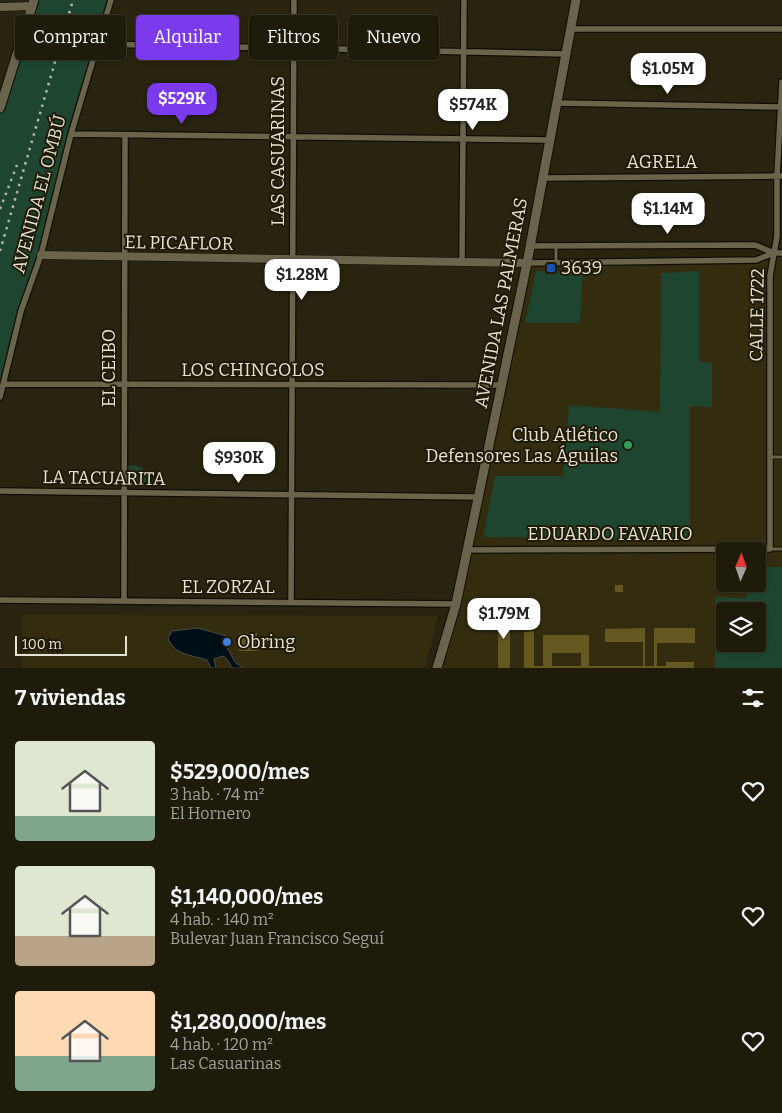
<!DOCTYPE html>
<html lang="es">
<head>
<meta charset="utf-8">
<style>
	:root { --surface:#1f1b0b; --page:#2c2819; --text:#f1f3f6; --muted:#a1a19d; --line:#3c392c; --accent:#7c3aed }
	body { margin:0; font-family:Bitter,serif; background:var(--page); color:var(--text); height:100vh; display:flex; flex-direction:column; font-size:19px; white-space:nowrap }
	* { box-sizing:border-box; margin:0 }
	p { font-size:16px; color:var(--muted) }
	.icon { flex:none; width:28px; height:28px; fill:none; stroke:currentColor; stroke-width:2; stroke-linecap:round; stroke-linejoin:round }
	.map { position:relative; height:668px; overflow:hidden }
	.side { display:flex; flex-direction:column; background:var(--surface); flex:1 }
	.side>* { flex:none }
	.banner { position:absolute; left:15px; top:15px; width:500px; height:45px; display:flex; gap:10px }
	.needle { width:32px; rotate:2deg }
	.fabs { position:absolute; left:716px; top:542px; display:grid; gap:10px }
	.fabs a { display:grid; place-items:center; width:50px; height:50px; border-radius:5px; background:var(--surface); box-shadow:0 1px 4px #0004,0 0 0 1px var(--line); font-size:25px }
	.scale { position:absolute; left:15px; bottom:12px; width:112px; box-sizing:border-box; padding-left:5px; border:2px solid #e5e1d5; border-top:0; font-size:14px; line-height:18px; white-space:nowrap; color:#e5e1d5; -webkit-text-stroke:4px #201a06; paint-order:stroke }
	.price { position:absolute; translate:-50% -42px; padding:0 11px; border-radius:10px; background:#fff; color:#222; font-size:16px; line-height:32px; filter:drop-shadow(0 1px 2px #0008) }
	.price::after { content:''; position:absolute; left:50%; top:30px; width:15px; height:11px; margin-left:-8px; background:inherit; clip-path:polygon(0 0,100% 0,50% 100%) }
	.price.active { background:var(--accent); color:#fff }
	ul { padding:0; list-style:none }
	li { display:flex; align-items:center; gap:15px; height:125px; padding:0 15px }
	li span { display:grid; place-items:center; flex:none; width:140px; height:100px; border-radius:5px; color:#555 }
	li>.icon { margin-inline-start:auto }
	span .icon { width:60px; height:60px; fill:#fffc; stroke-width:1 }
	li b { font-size:21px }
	h2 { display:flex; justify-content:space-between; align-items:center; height:60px; padding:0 15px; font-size:21px }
	.pill { padding:0 18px; border-radius:5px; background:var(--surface); box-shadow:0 1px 4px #0004,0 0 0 1px var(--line); font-size:18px; line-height:45px }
	.pill.active { background:var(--accent); color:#fff }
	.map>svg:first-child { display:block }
</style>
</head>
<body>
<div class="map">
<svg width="782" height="668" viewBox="0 0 782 668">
	<rect width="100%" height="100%" fill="#29240f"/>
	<path fill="#332c0f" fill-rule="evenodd" d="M782 253V668H437L456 604 527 263 756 260ZM725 551H758V584H725ZM725 611H758V644H725Z
		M22 615 438 616 425 668H22Z"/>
	<path fill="#1d4530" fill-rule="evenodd" d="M34 0H111L96 44 41 255 21 311 0 397V108Z
		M536 271 583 272 580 323H525Z
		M699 271V362L712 363V407L690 406V540L483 537 495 476H563L569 405 660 412 661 273Z
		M134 465C145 468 151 475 151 486H128V466Z
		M758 567H782V668H715V597L746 598 747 584H758ZM725 611H758V644H725Z"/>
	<path fill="#000f15" stroke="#454e4f" d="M198 628 226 636 233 640 226 646 235 662 243 668H232L227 659 223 656 214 659 216 668H211L207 660C192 655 174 655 168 638L172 631Z"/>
	<path fill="#64571f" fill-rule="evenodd" d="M721 562H725V570H721Z
		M615 585H623V592H615Z
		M498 611H510V668H498Z
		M645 628V666H654V628H695V643H657V666H666V662H694V668H524V632L534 631V666H543V635H589V666H643V642H605V629ZM552 653H581V666H552Z
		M239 633H257V651H239Z"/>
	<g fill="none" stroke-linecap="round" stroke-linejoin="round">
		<g stroke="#120d00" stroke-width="5">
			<path id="service" d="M556 247V263
				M771 457H782
				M770 549H782"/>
		</g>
		<g stroke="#120d00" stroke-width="8">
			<path id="minor" d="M570 29H782
				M96 44 566 54
				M556 103 782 107
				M71 134 550 140
				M543 178 782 176
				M530 246 755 245 774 253
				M462 262 464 0
				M527 263 756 260 774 253H782
				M4 384 502 385
				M0 397 21 311 41 255 71 134 111 0
				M0 491 479 497
				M468 550 770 549V276L777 236V176L782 82
				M0 600 456 604
				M124 601 125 135
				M291 602 294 0"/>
		</g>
		<g stroke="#120d00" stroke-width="9">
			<path id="tertiary" d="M0 7 32 6
				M41 255 527 263"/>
		</g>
		<g stroke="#120d00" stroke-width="11">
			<path id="secondary" d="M0 108 34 0
				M437 668 456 604 527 263 576 0"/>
		</g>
		<use href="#service" stroke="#6a644d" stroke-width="3"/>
		<use href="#minor" stroke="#6a644d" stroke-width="5.5"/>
		<use href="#tertiary" stroke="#6a644d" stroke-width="8"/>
		<use href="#secondary" stroke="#6a644d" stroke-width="9"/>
		<path stroke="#b9b5a7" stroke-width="2.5" stroke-dasharray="2.5 5" stroke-linecap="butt" d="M0 209 17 165
			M0 251 73 0"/>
	</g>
	<rect fill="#1a4fb4" stroke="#201a06" stroke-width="2" x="546" y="263" width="10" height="10" rx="2.5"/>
	<circle fill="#2e9e5b" stroke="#201a06" stroke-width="2" cx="628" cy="445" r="5"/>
	<circle fill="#3f7fe0" stroke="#201a06" stroke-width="2" cx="227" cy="642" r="5"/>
	<g text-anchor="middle" stroke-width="4" stroke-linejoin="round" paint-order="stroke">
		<g font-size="18" fill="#e5e1d5" stroke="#201a06">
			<text transform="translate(278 151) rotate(-90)" y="6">LAS CASUARINAS</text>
			<text x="662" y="168">AGRELA</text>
			<text transform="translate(39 194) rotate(-75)" y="6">AVENIDA EL OMBÚ</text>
			<text transform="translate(179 243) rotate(1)" y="6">EL PICAFLOR</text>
			<text transform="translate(501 303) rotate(-79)" y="6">AVENIDA LAS PALMERAS</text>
			<text transform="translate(757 315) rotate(-89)" y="6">CALLE 1722</text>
			<text transform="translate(109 368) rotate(-90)" y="6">EL CEIBO</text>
			<text x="253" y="376">LOS CHINGOLOS</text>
			<text transform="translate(104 478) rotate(1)" y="6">LA TACUARITA</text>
			<text x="610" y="540">EDUARDO FAVARIO</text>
			<text x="228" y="593">EL ZORZAL</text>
		</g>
		<g font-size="18" fill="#e5e1d5" stroke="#201a06" text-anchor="start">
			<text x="561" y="274">3639</text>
			<text x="618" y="441" text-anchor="end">Club Atlético<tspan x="618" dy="21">Defensores Las Águilas</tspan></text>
			<text x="237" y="648">Obring</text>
		</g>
	</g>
</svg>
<div class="fabs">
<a><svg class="needle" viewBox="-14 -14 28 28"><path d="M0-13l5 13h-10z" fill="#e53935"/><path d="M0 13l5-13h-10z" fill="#a1a19d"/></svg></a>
<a><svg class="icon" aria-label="layers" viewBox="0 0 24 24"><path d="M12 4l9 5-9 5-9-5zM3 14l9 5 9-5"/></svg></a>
</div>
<div class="scale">100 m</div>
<b class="price" style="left:668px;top:95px">$1.05M</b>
<b class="price active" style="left:182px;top:125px">$529K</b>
<b class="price" style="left:473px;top:131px">$574K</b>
<b class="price" style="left:668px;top:235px">$1.14M</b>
<b class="price" style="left:302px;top:301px">$1.28M</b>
<b class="price" style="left:239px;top:484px">$930K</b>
<b class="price" style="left:504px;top:640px">$1.79M</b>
<div class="banner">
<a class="pill">Comprar</a>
<a class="pill active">Alquilar</a>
<a class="pill">Filtros</a>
<a class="pill">Nuevo</a>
</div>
</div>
<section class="side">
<h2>7 viviendas<svg class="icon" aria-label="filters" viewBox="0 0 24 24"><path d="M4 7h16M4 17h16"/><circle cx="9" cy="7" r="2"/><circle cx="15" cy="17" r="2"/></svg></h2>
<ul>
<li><span style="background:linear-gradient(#dfe7d0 75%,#7fa58c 0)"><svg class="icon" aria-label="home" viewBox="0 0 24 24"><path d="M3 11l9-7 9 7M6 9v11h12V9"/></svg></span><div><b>$529,000/mes</b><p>3 hab. · 74 m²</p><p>El Hornero</p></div><svg class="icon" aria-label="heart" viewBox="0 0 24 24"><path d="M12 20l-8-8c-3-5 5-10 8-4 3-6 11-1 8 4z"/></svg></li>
<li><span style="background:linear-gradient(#dfe7d0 70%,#b9a48a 0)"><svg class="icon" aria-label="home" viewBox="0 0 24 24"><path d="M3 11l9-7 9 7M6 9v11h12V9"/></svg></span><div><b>$1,140,000/mes</b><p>4 hab. · 140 m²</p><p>Bulevar Juan Francisco Seguí</p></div><svg class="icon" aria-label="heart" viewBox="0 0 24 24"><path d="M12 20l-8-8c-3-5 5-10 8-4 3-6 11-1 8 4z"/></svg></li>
<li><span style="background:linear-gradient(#ffd9b3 65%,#7fa58c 0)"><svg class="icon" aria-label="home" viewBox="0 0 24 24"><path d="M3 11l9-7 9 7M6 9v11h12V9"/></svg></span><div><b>$1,280,000/mes</b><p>4 hab. · 120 m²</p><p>Las Casuarinas</p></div><svg class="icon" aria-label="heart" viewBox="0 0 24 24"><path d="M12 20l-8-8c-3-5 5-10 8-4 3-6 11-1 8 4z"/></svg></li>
</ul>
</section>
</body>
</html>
